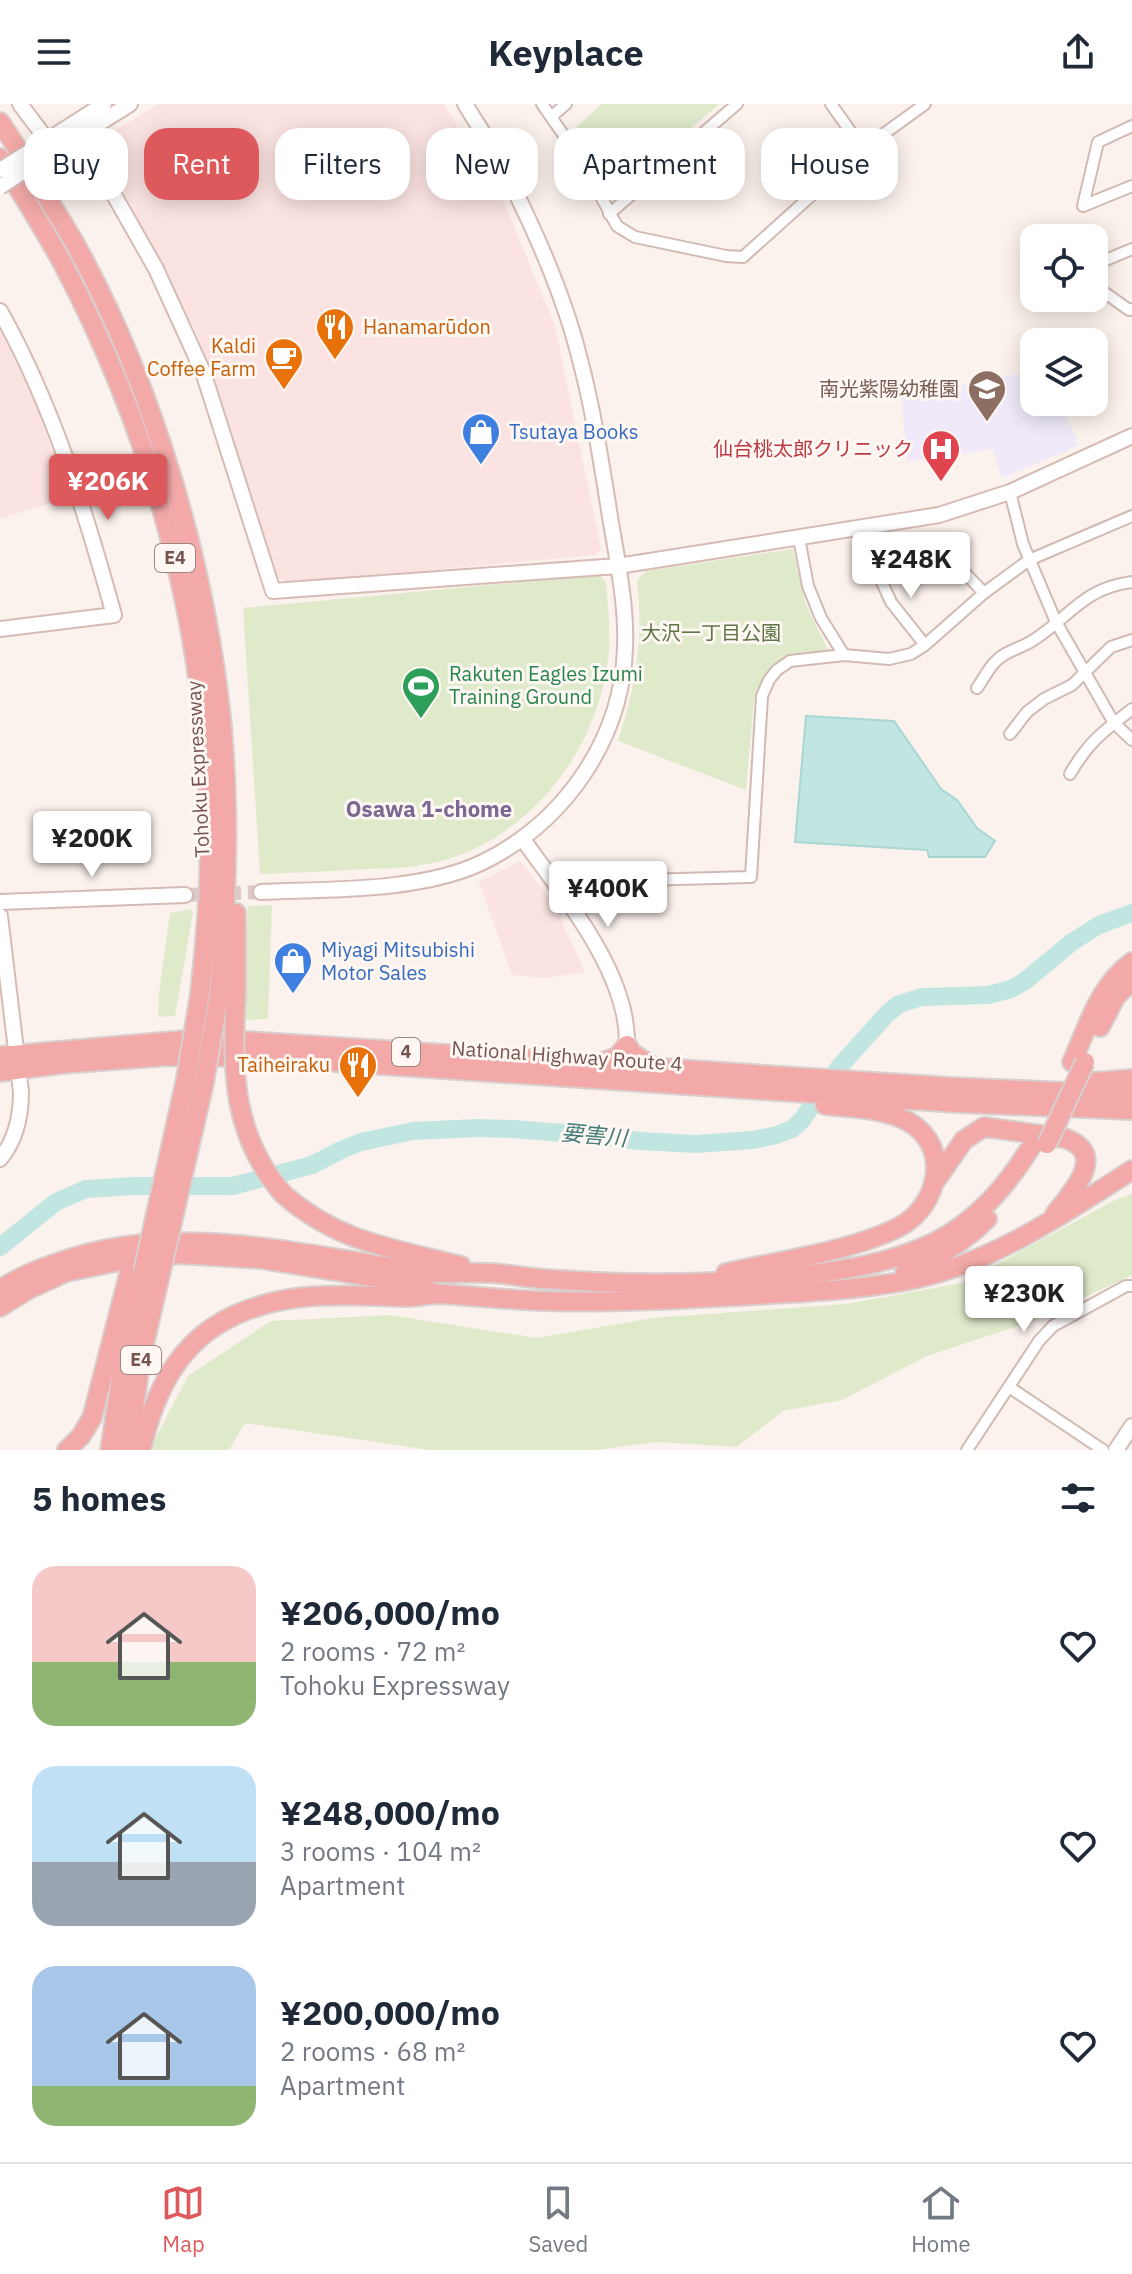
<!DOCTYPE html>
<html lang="en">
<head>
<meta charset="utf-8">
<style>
	:root { --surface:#fff; --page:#f2f2f3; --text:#1f2937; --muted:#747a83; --line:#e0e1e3; --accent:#de595c }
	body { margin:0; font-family:"IBM Plex Sans","Noto Sans JP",sans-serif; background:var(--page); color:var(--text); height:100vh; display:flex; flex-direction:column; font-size:30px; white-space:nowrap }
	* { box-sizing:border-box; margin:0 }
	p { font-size:26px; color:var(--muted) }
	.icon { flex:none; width:44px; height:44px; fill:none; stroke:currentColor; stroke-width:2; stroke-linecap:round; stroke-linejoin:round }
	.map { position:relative; height:1346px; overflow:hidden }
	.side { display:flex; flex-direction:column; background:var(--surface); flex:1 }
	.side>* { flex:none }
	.top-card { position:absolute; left:24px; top:24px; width:1084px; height:72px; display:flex; gap:16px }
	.fabs { position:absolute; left:1020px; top:120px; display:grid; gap:16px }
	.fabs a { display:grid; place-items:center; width:88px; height:88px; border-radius:16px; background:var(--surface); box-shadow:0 4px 20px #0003; font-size:40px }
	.price { position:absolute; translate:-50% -68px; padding:0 18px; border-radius:8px; background:#fff; color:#222; font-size:26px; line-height:52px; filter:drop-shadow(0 2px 4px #0008) }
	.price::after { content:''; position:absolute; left:50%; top:48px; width:24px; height:18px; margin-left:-12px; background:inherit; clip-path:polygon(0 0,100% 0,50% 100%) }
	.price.current { background:var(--accent); color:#fff }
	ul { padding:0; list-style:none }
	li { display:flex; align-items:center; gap:24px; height:200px; padding:0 32px }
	li span { display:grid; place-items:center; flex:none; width:224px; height:160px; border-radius:24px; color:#555 }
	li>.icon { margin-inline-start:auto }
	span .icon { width:96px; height:96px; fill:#fffc; stroke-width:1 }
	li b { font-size:34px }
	h2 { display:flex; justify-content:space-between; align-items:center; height:96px; padding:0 32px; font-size:34px }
	.chip { padding:0 28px; border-radius:24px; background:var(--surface); box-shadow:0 4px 20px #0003; font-size:28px; line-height:72px }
	.chip.current { background:var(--accent); color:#fff }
	header { display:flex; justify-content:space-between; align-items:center; height:104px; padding:0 32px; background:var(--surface); font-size:36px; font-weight:800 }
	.tab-bar { display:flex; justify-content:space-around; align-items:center; height:112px; border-top:2px solid var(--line); background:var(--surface); font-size:22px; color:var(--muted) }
	.tab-bar a { display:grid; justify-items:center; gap:4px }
	.tab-bar .current { color:var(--accent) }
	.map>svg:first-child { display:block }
</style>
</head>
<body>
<header><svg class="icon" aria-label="menu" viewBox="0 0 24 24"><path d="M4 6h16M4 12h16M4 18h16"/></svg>Keyplace<svg class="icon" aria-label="share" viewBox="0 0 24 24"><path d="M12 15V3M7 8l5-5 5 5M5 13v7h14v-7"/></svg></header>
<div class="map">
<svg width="1132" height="1346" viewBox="0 0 1132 1346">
	<rect width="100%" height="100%" fill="#fcf2ed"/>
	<path fill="#fbe3e1" d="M159 0H444L506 103 555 222 601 445 595 451 289 479 277 473 199 235 100 41 104 33Z
		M0 226 33 293 69 393 0 415Z
		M520 757 562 811 560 814 585 868 546 874 512 871 479 778Z"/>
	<path fill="#efe9f9" d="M1028 268 1034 271V298H1060L1079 341 1002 374 993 345 907 358 902 294Z"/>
	<path fill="#dfeacb" d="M602 0H719L612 92 605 90 571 28Z
		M793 445 805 499 829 548 776 562 763 575 754 595 746 686 618 637C636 580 644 537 637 477L646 467Z
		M597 471 606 477C608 503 611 530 608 556 597 645 534 728 448 755 423 763 396 764 369 765 333 767 296 769 260 770L243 504Z
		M272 801 268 915 243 916 248 802Z
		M190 805 193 809 175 912 158 913 159 889 170 809Z
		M1132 1090V1171L1036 1216 927 1252 842 1296 783 1307 737 1343 658 1338 594 1346H431L245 1319 229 1346H152L153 1339 188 1272 271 1217 390 1211 536 1234 653 1214 846 1200 962 1179 1117 1095Z"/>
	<path fill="#c1e6e2" stroke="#a8d7d3" stroke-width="2" d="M806 612 894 617 941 685 957 696 977 724 995 737 985 753H929L927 746 795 738Z"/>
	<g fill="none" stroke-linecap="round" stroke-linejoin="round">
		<path stroke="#c1e6e2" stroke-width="18" d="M0 1143 56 1098 86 1085 135 1082H233L312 1061 341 1046 361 1038 413 1027 478 1024 513 1025 601 1032 640 1037 696 1040 753 1036 777 1031 792 1025 801 1017 840 962 887 910 899 900 922 893 988 891 1011 885 1025 877 1072 838 1099 821 1132 809"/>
		<path stroke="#dbcac6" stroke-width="14" stroke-dasharray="14 7" stroke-linecap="butt" d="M185 791 261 788"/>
		<g stroke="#d1bab4" stroke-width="14">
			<path id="street" d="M542 0 581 56 617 122 635 133 726 152 743 153 863 45 925 0
				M831 0 863 45
				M551 13 566 0
				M1132 22 1098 38 1083 102 1132 82
				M609 110 737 0
				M1094 161 1132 145
				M1094 168 1101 186 1129 206 1132 205
				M1010 388 1023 440 1056 518 1114 619 1132 636
				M799 434 808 482 821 514 844 551
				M949 452 984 489
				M875 463 891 498 925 541
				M977 584C983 576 988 565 995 558 1005 547 1019 545 1032 537 1069 514 1083 484 1132 478
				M1010 630 1027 608 1044 595 1072 581 1111 543 1132 536
				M1070 670C1089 637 1103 628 1132 605
				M572 805 596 789 619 780 642 776 751 773 762 592 769 576 777 566 790 557 844 551 889 555 911 550 925 541 984 489 1029 456 1132 412
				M1009 1283 1103 1346
				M967 1346 1039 1237 1053 1222 1126 1182H1132"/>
		</g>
		<g stroke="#d6bbb5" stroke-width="18">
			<path id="secondary" d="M20 0 47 36
				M80 31 156 165 203 268 273 487 618 462 939 411 1010 388 1132 332
				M40 41 104 0
				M47 52 130 0
				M0 207C53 302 85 406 114 511L0 525
				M522 734C562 791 629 868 627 941
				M261 788C329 785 419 788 481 759 564 719 622 636 625 544 627 496 615 447 608 400 600 350 592 300 579 252 563 188 535 126 505 67 494 44 478 22 465 0
				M0 798 185 791
				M0 812 21 988C21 1012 16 1036 0 1055
				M1116 1346 1132 1322"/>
		</g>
		<g stroke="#d9cfce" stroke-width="22">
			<path id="highway" d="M0 18C16 41 30 66 45 90 56 109 69 128 79 147 154 285 204 457 221 613 230 705 227 800 219 891
				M0 54C21 89 43 123 62 158 162 347 216 561 209 775 208 813 204 851 200 889
				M236 809V892
				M1100 923 1116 892 1132 877
				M0 952 186 936 246 937 951 983 1132 991
				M1072 958C1088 922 1099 882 1132 858
				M600 959 617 953 627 941 633 950 651 961
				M0 968 61 960 167 952 260 953 958 999 1132 1006
				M1094 978 1132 975
				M936 1076 964 1036 984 1023 1064 1034C1109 1049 1073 1087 1055 1110
				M283 1090C339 1139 392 1144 461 1162
				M905 1168C935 1156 963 1139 987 1115
				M726 1169C779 1157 852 1147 899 1123 939 1102 952 1043 909 1018 884 1004 852 1004 825 1001
				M0 1186C21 1171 47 1162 72 1154 163 1125 260 1142 353 1157 376 1161 401 1166 424 1168 446 1170 469 1168 491 1169 509 1170 527 1174 545 1175 627 1181 711 1181 793 1172 840 1167 889 1160 933 1139 978 1117 1009 1079 1034 1038
				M0 1203 29 1185 66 1168 120 1157 179 1150 261 1155 410 1179 435 1189
				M67 1346 81 1332 92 1314 130 1166
				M110 1346 125 1251 143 1168
				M128 1346 141 1254 161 1167
				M141 1346C154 1289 178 1238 233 1212 288 1186 346 1191 405 1193 417 1193 429 1190 441 1190 475 1192 509 1196 544 1197 614 1199 685 1195 755 1191 805 1188 856 1186 905 1177 990 1161 1061 1111 1132 1066"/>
		</g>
		<use href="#street" stroke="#fff" stroke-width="10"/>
		<use href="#secondary" stroke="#fff" stroke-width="14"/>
		<use href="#highway" stroke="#f2a9a7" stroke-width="18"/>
		<g stroke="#d6bbb5" stroke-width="18" stroke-linecap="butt">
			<path id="secondary-bridge" d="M0 66 40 41
				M0 83 47 52"/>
		</g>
		<g stroke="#d9cfce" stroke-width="22" stroke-linecap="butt">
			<path id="highway-bridge" d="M236 892C231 966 233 1032 283 1090
				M1047 1040 1085 958
				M161 1167 204 979 219 891
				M143 1168 186 975 200 889"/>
		</g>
		<use href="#secondary-bridge" stroke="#fff" stroke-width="14"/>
		<use href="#highway-bridge" stroke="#f2a9a7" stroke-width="18"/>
	</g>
	<defs>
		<g id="restaurant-pin" transform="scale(2)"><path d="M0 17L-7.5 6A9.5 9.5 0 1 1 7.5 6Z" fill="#e8710a" stroke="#fef7f3"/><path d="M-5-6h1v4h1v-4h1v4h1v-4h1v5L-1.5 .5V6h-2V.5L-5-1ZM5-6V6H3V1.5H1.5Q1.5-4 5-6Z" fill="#fff"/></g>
		<g id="cafe-pin" transform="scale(2)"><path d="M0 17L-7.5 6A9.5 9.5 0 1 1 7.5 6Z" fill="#e8710a" stroke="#fef7f3"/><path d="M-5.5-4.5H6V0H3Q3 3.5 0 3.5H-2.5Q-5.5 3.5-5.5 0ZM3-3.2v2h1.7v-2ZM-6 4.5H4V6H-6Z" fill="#fff"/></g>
		<g id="school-pin" transform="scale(2)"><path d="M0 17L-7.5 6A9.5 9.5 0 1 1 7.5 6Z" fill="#8d6e63" stroke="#fef7f3"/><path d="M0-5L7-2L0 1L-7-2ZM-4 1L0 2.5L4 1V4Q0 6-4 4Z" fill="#fff"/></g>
		<g id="shop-pin" transform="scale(2)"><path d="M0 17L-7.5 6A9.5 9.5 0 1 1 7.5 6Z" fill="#3f7fe0" stroke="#fef7f3"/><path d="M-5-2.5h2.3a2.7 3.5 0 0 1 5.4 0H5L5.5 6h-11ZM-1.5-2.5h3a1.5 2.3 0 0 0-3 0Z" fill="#fff"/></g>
		<g id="hospital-pin" transform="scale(2)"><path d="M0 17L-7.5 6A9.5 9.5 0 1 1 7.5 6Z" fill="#e0444e" stroke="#fef7f3"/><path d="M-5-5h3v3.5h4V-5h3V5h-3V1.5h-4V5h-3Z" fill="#fff"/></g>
		<g id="stadium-pin" transform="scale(2)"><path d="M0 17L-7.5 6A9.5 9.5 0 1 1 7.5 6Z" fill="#2e9e5b" stroke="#fef7f3"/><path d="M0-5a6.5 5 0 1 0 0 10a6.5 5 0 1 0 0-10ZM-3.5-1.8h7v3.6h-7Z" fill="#fff"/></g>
	</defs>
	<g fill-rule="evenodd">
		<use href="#restaurant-pin" x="335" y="223"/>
		<use href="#cafe-pin" x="284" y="253"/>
		<use href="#school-pin" x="987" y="285"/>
		<use href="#shop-pin" x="481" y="328"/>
		<use href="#hospital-pin" x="941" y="345"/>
		<use href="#stadium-pin" x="421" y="582"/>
		<use href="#shop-pin" x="293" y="857"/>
		<use href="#restaurant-pin" x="358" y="961"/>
	</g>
	<g text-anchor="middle" stroke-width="6" stroke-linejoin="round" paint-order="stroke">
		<g fill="#fef7f3" stroke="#a08580" stroke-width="2">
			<rect x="155" y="440" width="40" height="28" rx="6"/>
			<rect x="392" y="934" width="28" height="28" rx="6"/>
			<rect x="121" y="1242" width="40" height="28" rx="6"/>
		</g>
		<g font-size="18" font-weight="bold" fill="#77544f">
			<text x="175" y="460">E4</text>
			<text x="406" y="954">4</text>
			<text x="141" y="1262">E4</text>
		</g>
		<g font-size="20" fill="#c56008" stroke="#fef7f3" text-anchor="end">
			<text x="363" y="230" text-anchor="start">Hanamarūdon</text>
			<text x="256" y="249">Kaldi<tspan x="256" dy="23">Coffee Farm</tspan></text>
			<text x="330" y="968">Taiheiraku</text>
		</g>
		<g font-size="20" fill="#785e54" stroke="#fef7f3" text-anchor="end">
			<text x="959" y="292">南光紫陽幼稚園</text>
		</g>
		<g font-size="20" fill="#366cbe" stroke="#fef7f3" text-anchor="start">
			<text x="509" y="335">Tsutaya Books</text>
			<text x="321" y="853">Miyagi Mitsubishi<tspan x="321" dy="23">Motor Sales</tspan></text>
		</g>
		<g font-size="20" fill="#be3a42" stroke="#fef7f3" text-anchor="end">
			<text x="913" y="352">仙台桃太郎クリニック</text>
		</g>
		<g font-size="20" fill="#5f7645" stroke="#fef7f3">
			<text x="711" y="536">大沢一丁目公園</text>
		</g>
		<g font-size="20" fill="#27864d" stroke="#fef7f3" text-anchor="start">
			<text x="449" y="577">Rakuten Eagles Izumi<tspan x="449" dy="23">Training Ground</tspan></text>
		</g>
		<g font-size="20" fill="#77544f" stroke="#fef7f3">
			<text transform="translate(198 665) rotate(-93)" y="7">Tohoku Expressway</text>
			<text transform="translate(567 952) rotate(4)" y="7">National Highway Route 4</text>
		</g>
		<g font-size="22" font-weight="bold" fill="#7a6892" stroke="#fef7f3">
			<text x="429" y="713">Osawa 1-chome</text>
		</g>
		<g font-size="22" font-style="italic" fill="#437b76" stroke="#fef7f3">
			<text transform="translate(594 1031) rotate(5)" y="8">要害川</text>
		</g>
	</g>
</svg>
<div class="fabs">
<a><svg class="icon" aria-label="locate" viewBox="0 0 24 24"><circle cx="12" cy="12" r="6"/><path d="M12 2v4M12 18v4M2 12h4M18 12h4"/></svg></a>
<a><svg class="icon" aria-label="layers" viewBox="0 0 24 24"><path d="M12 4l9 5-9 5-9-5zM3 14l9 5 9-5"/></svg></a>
</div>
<b class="price current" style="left:108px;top:418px">¥206K</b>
<b class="price" style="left:911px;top:496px">¥248K</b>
<b class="price" style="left:92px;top:775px">¥200K</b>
<b class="price" style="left:608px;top:825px">¥400K</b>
<b class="price" style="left:1024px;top:1230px">¥230K</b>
<div class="top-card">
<a class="chip">Buy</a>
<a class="chip current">Rent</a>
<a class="chip">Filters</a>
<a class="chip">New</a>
<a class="chip">Apartment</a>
<a class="chip">House</a>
</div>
</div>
<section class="side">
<h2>5 homes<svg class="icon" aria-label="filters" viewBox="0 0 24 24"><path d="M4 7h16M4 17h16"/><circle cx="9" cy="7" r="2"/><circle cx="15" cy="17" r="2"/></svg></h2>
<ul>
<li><span style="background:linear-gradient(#f6c9c9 60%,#8fb573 0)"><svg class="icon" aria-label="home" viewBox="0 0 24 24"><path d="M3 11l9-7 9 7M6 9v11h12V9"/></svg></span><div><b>¥206,000/mo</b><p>2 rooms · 72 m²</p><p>Tohoku Expressway</p></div><svg class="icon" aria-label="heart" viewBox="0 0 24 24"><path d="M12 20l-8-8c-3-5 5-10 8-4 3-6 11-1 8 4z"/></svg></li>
<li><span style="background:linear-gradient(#bfe0f5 60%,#9aa5b1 0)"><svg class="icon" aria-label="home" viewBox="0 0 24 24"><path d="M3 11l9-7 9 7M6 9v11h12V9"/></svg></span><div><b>¥248,000/mo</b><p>3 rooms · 104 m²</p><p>Apartment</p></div><svg class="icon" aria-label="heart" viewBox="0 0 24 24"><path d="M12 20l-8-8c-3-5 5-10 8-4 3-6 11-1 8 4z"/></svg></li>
<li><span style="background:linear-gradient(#a9c7e8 75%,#8fb573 0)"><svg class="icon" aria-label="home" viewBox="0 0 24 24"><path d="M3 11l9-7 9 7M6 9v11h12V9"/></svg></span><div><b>¥200,000/mo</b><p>2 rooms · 68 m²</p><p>Apartment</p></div><svg class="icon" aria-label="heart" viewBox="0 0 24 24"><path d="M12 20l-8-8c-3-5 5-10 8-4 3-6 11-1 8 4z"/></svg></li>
</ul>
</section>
<nav class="tab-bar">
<a class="current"><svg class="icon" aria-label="map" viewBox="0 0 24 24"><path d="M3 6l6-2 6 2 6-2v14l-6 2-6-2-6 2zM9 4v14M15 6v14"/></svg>Map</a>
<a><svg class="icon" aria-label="saved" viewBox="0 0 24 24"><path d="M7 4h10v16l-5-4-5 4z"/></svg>Saved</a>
<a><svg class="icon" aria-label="home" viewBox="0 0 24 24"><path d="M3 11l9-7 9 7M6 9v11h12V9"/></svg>Home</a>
</nav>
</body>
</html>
